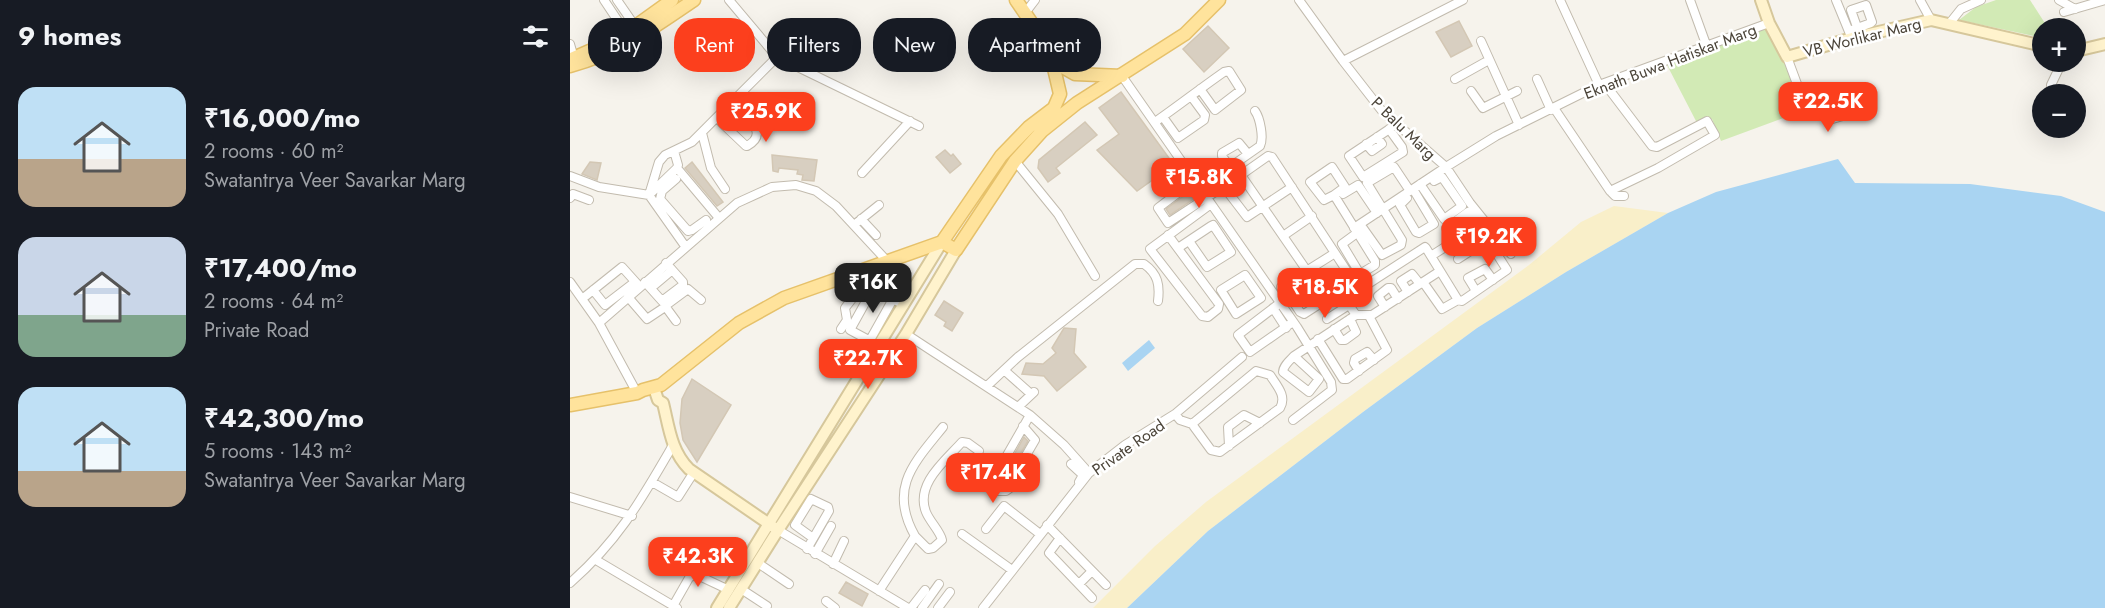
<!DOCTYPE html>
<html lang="en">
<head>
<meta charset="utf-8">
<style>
	:root { --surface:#171b24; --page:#242831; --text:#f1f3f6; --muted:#9ea1a6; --accent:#fc3f1d }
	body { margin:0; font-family:Jost,sans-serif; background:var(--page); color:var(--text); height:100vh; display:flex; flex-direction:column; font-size:22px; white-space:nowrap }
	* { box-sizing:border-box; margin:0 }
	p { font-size:20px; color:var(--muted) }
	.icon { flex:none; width:33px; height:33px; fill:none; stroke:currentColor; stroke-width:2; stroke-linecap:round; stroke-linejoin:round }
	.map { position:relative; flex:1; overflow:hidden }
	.panel { display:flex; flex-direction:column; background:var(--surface); width:570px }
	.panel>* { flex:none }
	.hud { position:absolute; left:18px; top:18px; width:570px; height:54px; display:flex; gap:12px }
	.controls { position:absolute; left:1462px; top:18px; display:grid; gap:12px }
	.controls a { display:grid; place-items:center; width:54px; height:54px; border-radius:50%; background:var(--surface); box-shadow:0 6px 24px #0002; font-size:30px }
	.price { position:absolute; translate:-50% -51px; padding:0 14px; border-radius:12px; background:var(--accent); color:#fff; font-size:20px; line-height:39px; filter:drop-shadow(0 2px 3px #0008) }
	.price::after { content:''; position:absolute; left:50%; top:36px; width:18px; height:14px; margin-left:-9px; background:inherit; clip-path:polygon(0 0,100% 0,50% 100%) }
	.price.on { background:#222; color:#fff }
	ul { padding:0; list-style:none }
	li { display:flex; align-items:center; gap:18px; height:150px; padding:0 18px }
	li span { display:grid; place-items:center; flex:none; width:168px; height:120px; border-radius:18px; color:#555 }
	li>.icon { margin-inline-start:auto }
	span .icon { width:72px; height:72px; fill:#fffc; stroke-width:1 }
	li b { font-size:26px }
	h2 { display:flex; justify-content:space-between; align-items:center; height:72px; padding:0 18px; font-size:26px }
	.chip { padding:0 21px; border-radius:24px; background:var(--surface); box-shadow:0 6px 24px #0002; font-size:21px; line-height:54px }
	.chip.on { background:var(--accent); color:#fff }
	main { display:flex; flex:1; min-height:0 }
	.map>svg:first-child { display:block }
</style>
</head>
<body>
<main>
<section class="panel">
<h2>9 homes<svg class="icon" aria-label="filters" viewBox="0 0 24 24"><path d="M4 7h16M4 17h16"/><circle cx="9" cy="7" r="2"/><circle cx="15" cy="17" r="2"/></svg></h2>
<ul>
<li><span style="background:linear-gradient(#bfe0f5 60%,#b9a48a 0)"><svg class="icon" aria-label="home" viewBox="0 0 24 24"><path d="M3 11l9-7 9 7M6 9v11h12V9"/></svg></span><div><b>₹16,000/mo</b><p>2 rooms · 60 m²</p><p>Swatantrya Veer Savarkar Marg</p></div></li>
<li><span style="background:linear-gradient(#c9d6e8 65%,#7fa58c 0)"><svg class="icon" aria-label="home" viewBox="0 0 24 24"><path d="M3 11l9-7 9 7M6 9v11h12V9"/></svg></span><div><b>₹17,400/mo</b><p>2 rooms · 64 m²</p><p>Private Road</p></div></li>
<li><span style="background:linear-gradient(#bfe0f5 70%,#b9a48a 0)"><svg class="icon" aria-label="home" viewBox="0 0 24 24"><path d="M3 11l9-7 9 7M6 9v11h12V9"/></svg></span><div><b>₹42,300/mo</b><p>5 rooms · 143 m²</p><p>Swatantrya Veer Savarkar Marg</p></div></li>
</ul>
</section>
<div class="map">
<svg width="1535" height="608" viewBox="0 0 1535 608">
	<rect width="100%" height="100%" fill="#f6f3ec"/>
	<path fill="#d2eab5" d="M1426 0H1460L1478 28H1473V38L1389 20 1406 7Z
		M1204 25 1241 108 1151 141 1142 119 1127 123 1097 65Z"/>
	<path fill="#f9efc9" d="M1044 206 1098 213 996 272 907 328 793 412 638 531 557 608H523L584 547 636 502 959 265 1011 222Z"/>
	<path fill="#a9d4f2" d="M1268 159 1285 183 1400 184 1491 196 1535 212V608H557L638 531 793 412 907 328 996 272 1098 213 1146 192Z
		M579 340 585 348 558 371 552 363Z"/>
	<path fill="#d8cfc1" stroke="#d3c7b4" stroke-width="1.5" d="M889 21 902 46 881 57 866 32Z
		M638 26 659 48 634 72 613 49Z
		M551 92 615 180 607 186 600 177 596 180 591 174 567 191 527 150 549 134 529 108Z
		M515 122 527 135 486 168 490 173 478 182 468 168 469 160Z
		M375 150 381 156 383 154 391 164 380 173 366 157Z
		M202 155 247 160 244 181 232 180 233 175 227 174 228 170 209 168 208 172 203 171Z
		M20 162 31 163 27 180 12 174Z
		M122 162 153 202 147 206 115 168Z
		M623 189 628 196 600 215 596 209Z
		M374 301 393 313 382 331 374 326 376 322 365 315Z
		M494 328 506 329 504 353 516 367 487 391 474 376 452 374 456 363 473 364 486 353 482 348Z
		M122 379 161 405 127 462 113 440 110 423 112 399Z
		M454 437 458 441 442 468 440 481 434 485H427Z
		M276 582 298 594 292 606 269 593Z"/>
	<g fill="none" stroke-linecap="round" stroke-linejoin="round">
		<g stroke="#c2bbae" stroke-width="10">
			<path id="street" d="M34 0 56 33
				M47 0 65 26
				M159 0 207 57 349 126
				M729 0 773 61 812 111 876 167 900 203 941 254
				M990 0 1029 85
				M1120 0 1137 47
				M1266 0 1280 34
				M1350 0 1361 20
				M1489 0 1505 9
				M1494 12 1535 0
				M455 13 465 0
				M1379 24 1391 9 1411 0
				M1279 31 1301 23 1302 22 1296 5 1281 10 1287 27
				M911 41 949 125
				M0 44 4 58
				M1217 57 1233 100 1250 102 1259 120 1290 111
				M773 61 893 0
				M552 76 727 327 761 382 762 390 723 420
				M885 79 919 60
				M967 79 981 110
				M1035 84 1082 146 1087 147 1137 121 1145 135 1088 168 1040 191
				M901 91 913 108 947 91
				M1482 94 1481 85 1492 62
				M984 108 1040 191 1045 196H1054
				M593 117 608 138 634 120 635 115 621 96
				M147 118 155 126 176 146H177C197 135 182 122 171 111L155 126
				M585 122C608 106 631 88 654 72L659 71 671 90 645 110 630 89
				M819 129 832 147 833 152 793 177 779 156 827 124
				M132 133 141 168 155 189
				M796 144 802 151 812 144 807 137
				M104 151 108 165 107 168 79 195 115 246
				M445 161 488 214 525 276
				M660 167 652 156V153L669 143 678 154
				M107 168 149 218
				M637 171 643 179
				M292 173 340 121
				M671 175 698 156 702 157 782 279 779 285 734 314 730 312 713 286
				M0 176 29 187 79 195 89 162 95 155 122 142 207 57
				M106 179 92 191 90 199 118 231 122 230 136 220
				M625 180 588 208 598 223 671 175 757 300
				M850 184 874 219 892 206 872 177 864 181
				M654 187 677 217 722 187
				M630 188 690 146C694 138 690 118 685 111
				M773 194 788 185 807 213
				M764 195 775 187 762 167 740 182 754 200 764 195 805 261V265L790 274 772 244 787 233
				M0 198 3 194 19 200
				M837 198 830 205 846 232 849 233 864 224 843 189
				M291 219 306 235
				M906 223 898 212 876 228 884 237 912 219
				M790 224 812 255 831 245 832 240 797 183 824 167 840 191
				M284 225 309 205
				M784 228 876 167 926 136 1029 85 1199 23
				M598 235 649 304 648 309 638 317 632 316 580 249 641 204
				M713 236 742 216
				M608 248 641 226 643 225 661 252 637 267 619 241
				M861 256 891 237
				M888 259 905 248
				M675 275 691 298 666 314 651 290Z
				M0 282 29 323 67 393
				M75 282 92 301 113 285V282L96 263
				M853 282 872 309 888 300 856 248 855 247 775 299 786 315H802L870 271
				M711 287 765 253
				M81 288 100 272
				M23 290 35 305 65 282
				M906 291 898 278 915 269 923 280
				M838 292 831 281 842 274 850 284
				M58 297 77 319 92 309
				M12 299 52 267 70 287
				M888 300 892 301 937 270 913 232
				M710 303 668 335 680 352 723 322
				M815 307 808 296 818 288H821L828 299
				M703 308 716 328
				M757 319 779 305
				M106 321 95 306 118 289 131 300
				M29 323 167 203 202 187 226 185 246 191 266 206 317 261
				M271 329 277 320 275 308 282 299 274 277
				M764 329 771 340H775L786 332 780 319
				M336 334 460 415 494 445 519 473
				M748 339 773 379H777L817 350 799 316
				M300 340 323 299
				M308 345 280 330 300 294 308 291 334 305
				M724 356 749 379 739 392 713 372C713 366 720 360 724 356L786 315
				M434 370 461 394
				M789 371 784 363 785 359 797 352 804 360
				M417 386 448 357 565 264H574C588 274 590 285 588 301
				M448 407 464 392
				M605 414 610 420 622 424 641 450 650 452 710 408C717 396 707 386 700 375L686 371 622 424
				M453 426 465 440 447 471V483L436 491H422L420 485 460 415
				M659 446 658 427 674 415 690 423
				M501 464 513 475 509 482
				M82 482 108 497 124 472
				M0 497 62 516
				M477 525 536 585
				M416 529 434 506 470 534
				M208 530 338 608
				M392 534 442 570
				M345 536 358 549 363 548 372 540C370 531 360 522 356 512 345 484 375 461 392 442L398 443 409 451
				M490 538 479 553 522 598
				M237 549 259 511 258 507 241 499 225 525 243 538
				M245 554 261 526
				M26 560 107 608
				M188 563 219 584
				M263 564 274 541
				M0 583C49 540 71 500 103 445
				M509 584 522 571
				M171 589 197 606
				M309 591 345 536C318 488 344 463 373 427
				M256 601 265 608
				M103 606 119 578 125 574 159 590
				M341 608 355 590
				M352 608 369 584
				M368 608 380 592
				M413 608 519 473 555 445 605 414 672 357"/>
		</g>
		<g stroke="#d6c79b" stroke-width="14">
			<path id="secondary" d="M1191 0 1199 23 1217 57 1282 38 1361 20 1473 46
				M1506 51 1535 44
				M84 388 88 400 93 403C99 427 101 451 119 469L205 528
				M147 608 372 242
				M159 608 208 530 336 334 386 250"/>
		</g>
		<g stroke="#e6c16a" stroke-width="15">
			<path id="primary" d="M446 0 491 66 505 74 552 76
				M1 59 49 38 102 0
				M0 66C51 52 81 29 124 0
				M372 242 431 156 459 127 484 108 490 94 479 47
				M0 405 67 393 73 390 91 385 169 323 214 298 372 242 386 250 445 161 472 131 507 103 615 34 649 0"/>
		</g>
		<use href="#street" stroke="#fff" stroke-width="8"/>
		<use href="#secondary" stroke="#fff3cd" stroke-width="10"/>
		<use href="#primary" stroke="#ffe39c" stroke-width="12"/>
	</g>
	<g text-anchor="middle" stroke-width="5" stroke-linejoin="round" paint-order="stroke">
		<g font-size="16" fill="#4b4439" stroke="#fff">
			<text transform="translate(1292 37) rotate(-14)" y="6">VB Worlikar Marg</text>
			<text transform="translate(1100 61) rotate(-21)" y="6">Eknath Buwa Hatiskar Marg</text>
			<text transform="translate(834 128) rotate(44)" y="6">P Balu Marg</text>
			<text transform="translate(558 447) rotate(-35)" y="6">Private Road</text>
		</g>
	</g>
</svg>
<div class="controls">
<a>+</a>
<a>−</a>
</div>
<b class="price" style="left:1258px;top:133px">₹22.5K</b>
<b class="price" style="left:196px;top:143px">₹25.9K</b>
<b class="price" style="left:629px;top:209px">₹15.8K</b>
<b class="price" style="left:919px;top:268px">₹19.2K</b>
<b class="price on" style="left:303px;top:314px">₹16K</b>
<b class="price" style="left:755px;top:319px">₹18.5K</b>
<b class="price" style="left:298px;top:390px">₹22.7K</b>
<b class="price" style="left:423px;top:504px">₹17.4K</b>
<b class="price" style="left:128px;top:588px">₹42.3K</b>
<div class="hud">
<a class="chip">Buy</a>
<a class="chip on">Rent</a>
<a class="chip">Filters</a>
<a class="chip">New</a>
<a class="chip">Apartment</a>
</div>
</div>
</main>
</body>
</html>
